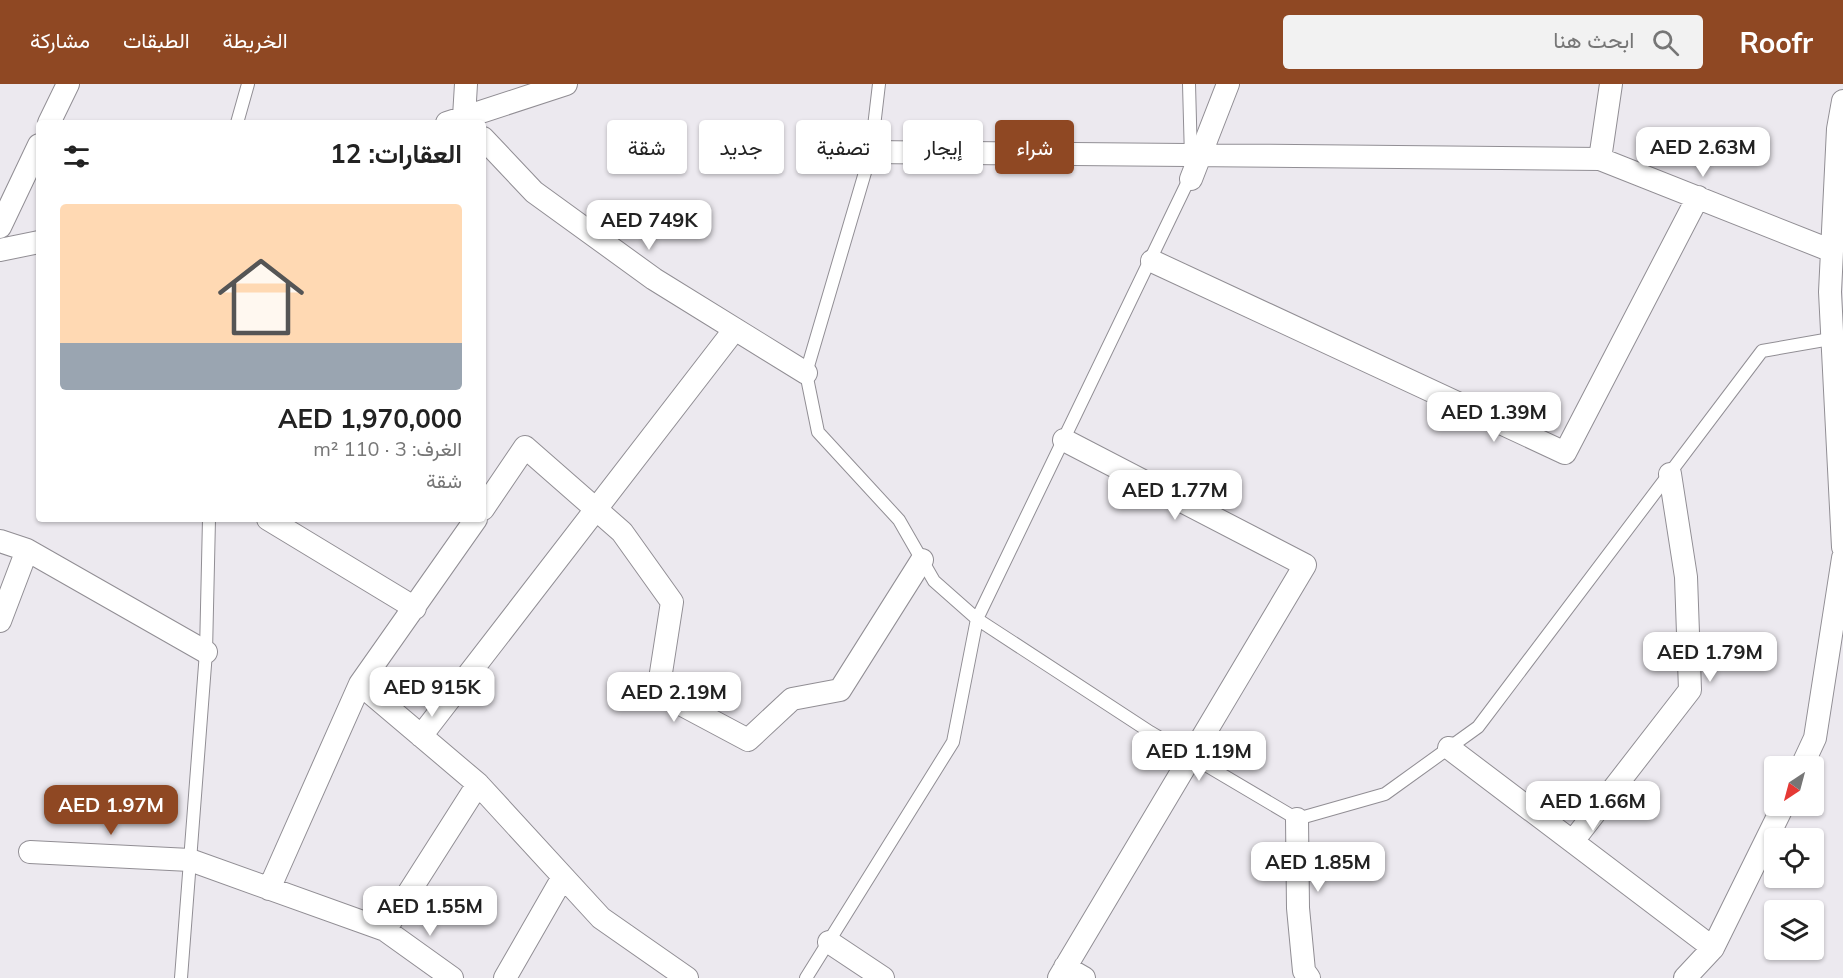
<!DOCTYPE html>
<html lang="ar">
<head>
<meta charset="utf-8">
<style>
	:root { --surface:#fff; --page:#f2f2f2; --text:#222; --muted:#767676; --line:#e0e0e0; --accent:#8f4823 }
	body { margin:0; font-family:Mulish,Vazirmatn,sans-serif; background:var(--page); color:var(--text); direction:rtl; height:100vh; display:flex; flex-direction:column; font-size:22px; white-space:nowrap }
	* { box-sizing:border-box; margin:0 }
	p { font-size:20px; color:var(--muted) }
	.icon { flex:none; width:33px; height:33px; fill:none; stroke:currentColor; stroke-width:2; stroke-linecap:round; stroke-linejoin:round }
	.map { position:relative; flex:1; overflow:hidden; direction:ltr }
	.details { position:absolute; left:36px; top:36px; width:450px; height:402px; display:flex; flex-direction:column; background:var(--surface); border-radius:6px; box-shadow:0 2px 4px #0004; direction:rtl }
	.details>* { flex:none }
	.top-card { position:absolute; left:504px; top:36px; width:570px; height:54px; direction:rtl; display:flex; gap:12px }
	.needle { width:39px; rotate:216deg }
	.buttons { position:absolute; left:1764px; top:672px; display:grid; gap:12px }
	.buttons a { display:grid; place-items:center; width:60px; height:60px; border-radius:6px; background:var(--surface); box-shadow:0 2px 4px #0004; font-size:30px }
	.price { position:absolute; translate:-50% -51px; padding:0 14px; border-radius:12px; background:#fff; color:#222; font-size:20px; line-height:39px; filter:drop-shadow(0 2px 3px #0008) }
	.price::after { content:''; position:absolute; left:50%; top:36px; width:18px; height:14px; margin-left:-9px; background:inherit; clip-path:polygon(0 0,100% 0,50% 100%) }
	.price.selected { background:var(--accent); color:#fff }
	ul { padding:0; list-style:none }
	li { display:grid; align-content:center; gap:12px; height:318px; padding:0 24px }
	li+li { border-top:2px solid var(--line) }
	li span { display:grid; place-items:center; height:186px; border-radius:6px; color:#555 }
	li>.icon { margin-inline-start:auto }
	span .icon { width:108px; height:108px; fill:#fffc; stroke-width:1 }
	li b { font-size:26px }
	h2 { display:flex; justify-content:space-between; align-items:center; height:72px; padding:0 24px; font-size:26px }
	.tag { padding:0 21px; border-radius:6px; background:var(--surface); box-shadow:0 2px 4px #0004; font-size:21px; line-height:54px }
	.tag.selected { background:var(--accent); color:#fff }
	header { display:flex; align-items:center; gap:36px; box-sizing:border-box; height:84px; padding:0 30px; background:var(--accent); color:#fff }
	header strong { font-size:28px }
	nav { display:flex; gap:33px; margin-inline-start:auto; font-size:21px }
	.search { width:420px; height:54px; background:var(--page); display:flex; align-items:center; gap:15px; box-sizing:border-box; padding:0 21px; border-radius:6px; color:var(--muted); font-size:22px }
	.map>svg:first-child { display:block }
</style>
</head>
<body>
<header>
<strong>Roofr</strong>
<div class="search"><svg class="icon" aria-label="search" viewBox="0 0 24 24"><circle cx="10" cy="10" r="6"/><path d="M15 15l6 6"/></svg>ابحث هنا</div>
<nav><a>الخريطة</a><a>الطبقات</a><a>مشاركة</a></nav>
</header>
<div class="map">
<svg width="1843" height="894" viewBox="0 0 1843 894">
	<rect width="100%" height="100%" fill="#ece9ef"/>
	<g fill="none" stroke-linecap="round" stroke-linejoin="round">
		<g stroke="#918e94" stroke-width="14">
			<path id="service" d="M879 0 871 68 806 289 818 348 899 436 934 497 977 535 1150 648 1297 735 1385 710 1478 643 1762 267 1836 254
				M1189 0 1191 74
				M237 39 248 0
				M181 894 206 568 209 435
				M806 894 953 658 977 535 1191 91"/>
		</g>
		<g stroke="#918e94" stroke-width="24">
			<path id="minor" d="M466 0 464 33 469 39
				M1611 0 1600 75 1832 167
				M1843 17 1838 45 1830 208 1843 463
				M49 39 68 0
				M447 39 566 0
				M483 54 534 108 654 195 806 289
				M871 68 1600 75
				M1191 95 1228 0
				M0 143 39 61
				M0 166 39 158
				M1152 177 1565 369 1698 113
				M483 425 525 363 622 448 672 518 658 608 748 656 792 615 840 606 922 476
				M268 435 415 524
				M0 457 27 466 206 568
				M0 537 27 466
				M360 600 478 700
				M421 652 735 245
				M1449 664 1713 864
				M1802 682 1815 654 1843 474
				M1297 735 1298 824 1304 887 1309 894
				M1573 757 1690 606 1686 493 1670 390
				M30 768 190 776 385 846 478 700 601 834 687 894
				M269 805 360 600 476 435
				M385 846 452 894
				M829 858 883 894
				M1065 883 1084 894
				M505 894 563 793
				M1059 894 1305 481 1064 356
				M1685 894 1713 864 1783 722"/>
		</g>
		<use href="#service" stroke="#fff" stroke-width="12"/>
		<use href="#minor" stroke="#fff" stroke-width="22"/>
	</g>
</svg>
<div class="buttons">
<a><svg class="needle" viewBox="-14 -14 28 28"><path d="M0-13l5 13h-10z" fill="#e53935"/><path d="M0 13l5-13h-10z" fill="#767676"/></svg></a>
<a><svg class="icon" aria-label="locate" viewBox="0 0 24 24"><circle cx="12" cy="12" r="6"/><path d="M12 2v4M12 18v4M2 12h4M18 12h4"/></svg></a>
<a><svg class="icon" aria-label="layers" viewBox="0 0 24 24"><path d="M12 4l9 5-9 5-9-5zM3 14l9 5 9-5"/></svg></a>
</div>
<b class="price" style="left:1703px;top:94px">AED 2.63M</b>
<b class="price" style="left:649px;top:167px">AED 749K</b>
<b class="price" style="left:1494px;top:359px">AED 1.39M</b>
<b class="price" style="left:1175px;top:437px">AED 1.77M</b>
<b class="price" style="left:1710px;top:599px">AED 1.79M</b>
<b class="price" style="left:432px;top:634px">AED 915K</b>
<b class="price" style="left:674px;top:639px">AED 2.19M</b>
<b class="price" style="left:1199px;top:698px">AED 1.19M</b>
<b class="price" style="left:1593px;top:748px">AED 1.66M</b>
<b class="price selected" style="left:111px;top:752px">AED 1.97M</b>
<b class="price" style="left:1318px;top:809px">AED 1.85M</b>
<b class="price" style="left:430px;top:853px">AED 1.55M</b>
<div class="top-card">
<a class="tag selected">شراء</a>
<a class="tag">إيجار</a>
<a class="tag">تصفية</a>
<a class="tag">جديد</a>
<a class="tag">شقة</a>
</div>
<section class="details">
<h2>العقارات: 12<svg class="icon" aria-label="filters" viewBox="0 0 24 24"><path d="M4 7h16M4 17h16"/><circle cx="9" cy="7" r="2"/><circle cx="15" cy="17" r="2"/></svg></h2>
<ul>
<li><span style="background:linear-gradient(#ffd9b3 75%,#9aa5b1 0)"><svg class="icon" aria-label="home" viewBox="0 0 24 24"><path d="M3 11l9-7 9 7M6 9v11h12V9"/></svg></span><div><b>AED 1,970,000</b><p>الغرف: 3 · 110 m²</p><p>شقة</p></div></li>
</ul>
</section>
</div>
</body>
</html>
